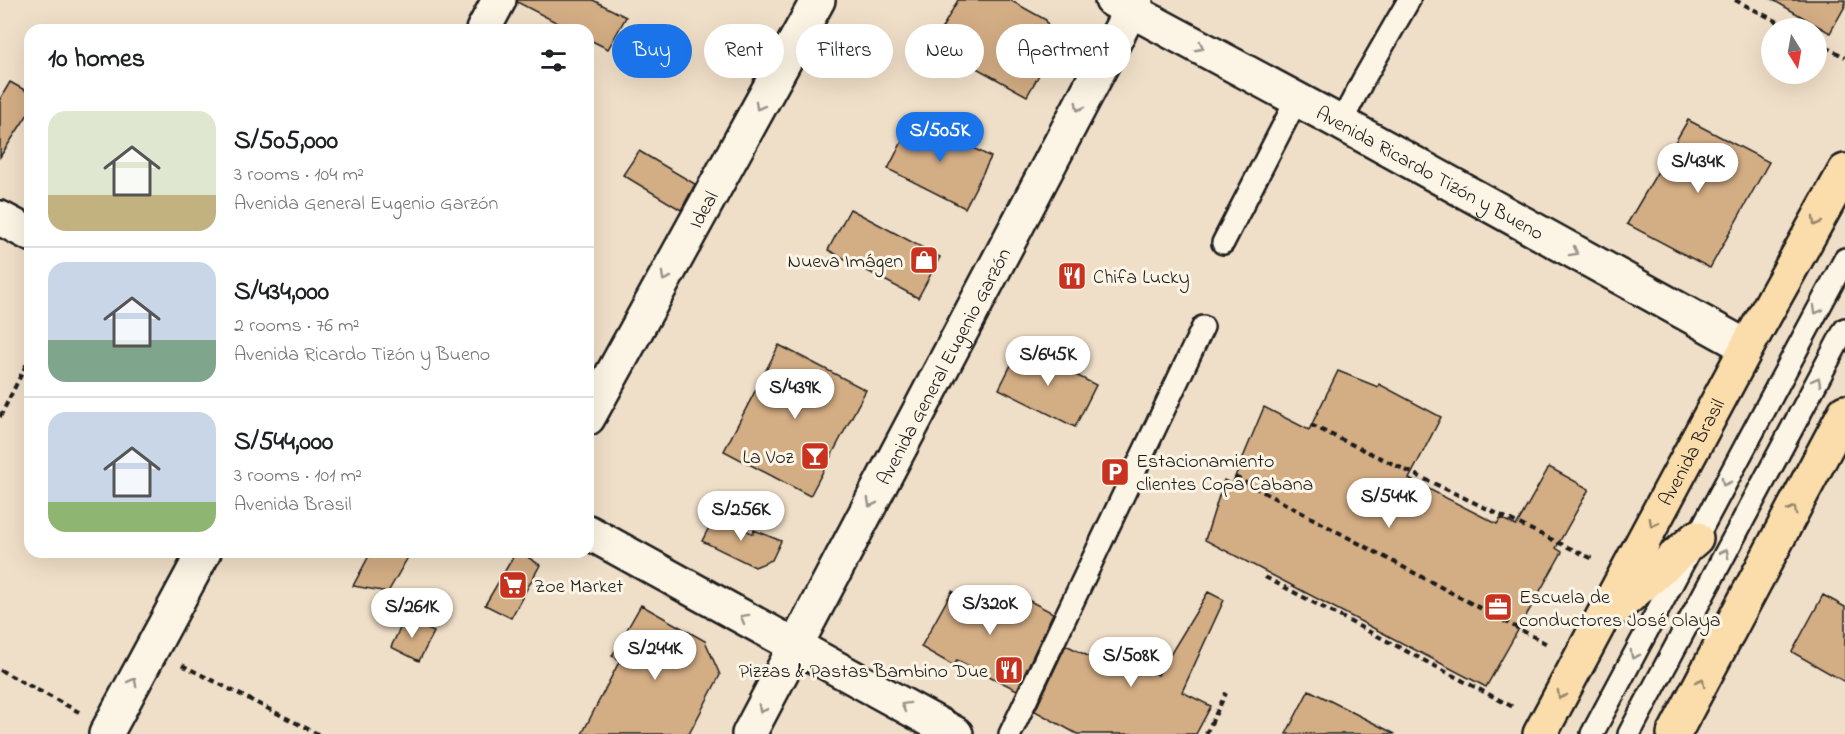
<!DOCTYPE html>
<html lang="en">
<head>
<meta charset="utf-8">
<style>
	:root { --surface:#fff; --page:#f6f6f6; --text:#202124; --muted:#757577; --line:#e0e0e0; --accent:#1a73e8 }
	body { margin:0; font-family:"Indie Flower",sans-serif; background:var(--page); color:var(--text); height:100vh; display:flex; flex-direction:column; font-size:22px; white-space:nowrap }
	* { box-sizing:border-box; margin:0 }
	p { font-size:20px; color:var(--muted) }
	.icon { flex:none; width:33px; height:33px; fill:none; stroke:currentColor; stroke-width:2; stroke-linecap:round; stroke-linejoin:round }
	.map { position:relative; flex:1; overflow:hidden }
	.drawer { position:absolute; left:24px; top:24px; width:570px; height:534px; display:flex; flex-direction:column; background:var(--surface); border-radius:18px; box-shadow:0 6px 24px #0002 }
	.drawer>* { flex:none }
	.banner { position:absolute; left:612px; top:24px; width:570px; height:54px; display:flex; gap:12px }
	.needle { width:39px; rotate:169deg }
	.fabs { position:absolute; left:1761px; top:18px; display:grid; gap:12px }
	.fabs a { display:grid; place-items:center; width:66px; height:66px; border-radius:50%; background:var(--surface); box-shadow:0 6px 24px #0002; font-size:30px }
	.price { position:absolute; translate:-50% -51px; padding:0 14px; border-radius:21px; background:#fff; color:#222; font-size:20px; line-height:39px; filter:drop-shadow(0 2px 3px #0008) }
	.price::after { content:''; position:absolute; left:50%; top:36px; width:18px; height:14px; margin-left:-9px; background:inherit; clip-path:polygon(0 0,100% 0,50% 100%) }
	.price.selected { background:var(--accent); color:#fff }
	ul { padding:0; list-style:none }
	li { display:flex; align-items:center; gap:18px; height:150px; padding:0 24px }
	li+li { border-top:2px solid var(--line) }
	li span { display:grid; place-items:center; flex:none; width:168px; height:120px; border-radius:18px; color:#555 }
	li>.icon { margin-inline-start:auto }
	span .icon { width:72px; height:72px; fill:#fffc; stroke-width:1 }
	li b { font-size:26px }
	h2 { display:flex; justify-content:space-between; align-items:center; height:72px; padding:0 24px; font-size:26px }
	.pill { padding:0 21px; border-radius:27px; background:var(--surface); box-shadow:0 6px 24px #0002; font-size:21px; line-height:54px }
	.pill.selected { background:var(--accent); color:#fff }
	.map>svg:first-child { display:block }
</style>
</head>
<body>
<div class="map">
<svg width="1845" height="734" viewBox="0 0 1845 734">
	<rect width="100%" height="100%" fill="#f0dfc8"/>
	<filter id="ink" filterUnits="userSpaceOnUse"><feTurbulence type="fractalNoise" baseFrequency=".0167" numOctaves="2"/><feDisplacementMap in="SourceGraphic" scale="12" xChannelSelector="R" yChannelSelector="G"/><feConvolveMatrix kernelMatrix="1 2 1 2 8 2 1 2 1" color-interpolation-filters="sRGB"/></filter>
	<g filter="url(#ink)">
		<path fill="#d3ad84" stroke="#1c1c1c" stroke-width="1.5" d="M518 0H593L626 17 608 49 588 39V30H571L517 2Z
			M958 0H1010L1046 20 1055 47 1027 96 933 44Z
			M1773 0H1845V6L1830 33Z
			M10 82 30 93V111L0 157V99Z
			M914 118 991 157 965 208 888 169Z
			M1688 120 1769 162 1710 268 1627 224Z
			M639 151 695 184 681 210 623 175Z
			M850 209 940 257 918 298 828 250Z
			M779 345 866 390 810 496 724 451Z
			M1020 347 1096 385 1075 427 999 389Z
			M1338 371 1378 387 1379 384 1441 417 1409 479 1497 524 1501 518 1516 526 1549 467 1589 489 1556 548 1562 552 1486 687 1205 540 1224 480 1232 484 1264 407 1309 430Z
			M716 514 753 534 754 530 781 541 772 560 755 567 702 541Z
			M371 552H411L388 592 353 586Z
			M516 552H520L540 565 511 618 485 605Z
			M1007 589 1053 613 1017 690 957 660 954 666 921 647 952 591 994 614Z
			M1208 592 1224 600 1182 692 1211 706 1196 734H1077L1035 711 1066 645 1108 666 1116 651 1158 675Z
			M1823 595 1845 607V682L1792 652Z
			M641 605 705 641 720 675 689 734H582L620 660 612 656Z
			M405 618 434 632 419 661 391 647Z
			M1309 690 1395 734H1286Z"/>
		<g fill="none" stroke-linecap="round" stroke-linejoin="round">
			<g stroke="#1c1c1c" stroke-width="26">
				<path id="lane" d="M1341 123 1362 82 1409 0
					M1223 243 1297 99
					M1010 734 1203 327
					M1592 734 1845 259
					M1629 734 1845 329"/>
			</g>
			<g stroke="#1c1c1c" stroke-width="38">
				<g id="street">
					<path id="s1" d="M588 418 818 0"/>
				</g>
			</g>
			<g stroke="#1c1c1c" stroke-width="38">
				<g id="secondary">
					<path id="s2" d="M1112 0 1341 123 1747 347"/>
					<path d="M483 30 499 0"/>
					<path d="M0 218 30 234"/>
					<path d="M588 532 956 734"/>
					<path d="M106 734 204 552"/>
					<path id="s3" d="M749 734 1136 0"/>
				</g>
			</g>
			<g stroke="#1c1c1c" stroke-width="38">
				<g id="primary">
					<path d="M1616 608 1696 538"/>
					<path id="s4" d="M1540 734 1747 347 1845 171"/>
					<path d="M1674 734 1845 412"/>
				</g>
			</g>
			<path stroke="#1c1c1c" stroke-width="4" stroke-dasharray="6 4.5" stroke-linecap="butt" d="M1735 0 1790 28
				M1816 42 1845 57
				M0 417 30 357
				M1311 425 1595 560
				M1235 477 1549 645
				M1265 577 1513 707
				M182 665 318 734
				M0 670 79 712
				M1206 734 1226 693"/>
			<use href="#lane" stroke="#fcf5e5" stroke-width="21"/>
			<use href="#street" stroke="#fcf5e5" stroke-width="33"/>
			<use href="#secondary" stroke="#fcf5e5" stroke-width="33"/>
			<use href="#primary" stroke="#fbddab" stroke-width="33"/>
		</g>
		<defs><path id="oneway-chevron" d="M-2-3.5L2.5 0L-2 3.5" fill="none" stroke-width="1.6" stroke-linecap="round" stroke-linejoin="round" transform="scale(1.5)"/></defs>
		<g stroke="#97938b">
			<use href="#oneway-chevron" transform="translate(1200 47) rotate(28)"/>
			<use href="#oneway-chevron" transform="translate(759 106) rotate(119)"/>
			<use href="#oneway-chevron" transform="translate(1079 107) rotate(118)"/>
			<use href="#oneway-chevron" transform="translate(1574 252) rotate(29)"/>
			<use href="#oneway-chevron" transform="translate(665 277) rotate(119)"/>
			<use href="#oneway-chevron" transform="translate(1817 310) rotate(118)"/>
			<use href="#oneway-chevron" transform="translate(1817 381) rotate(-62)"/>
			<use href="#oneway-chevron" transform="translate(1725 482) rotate(118)"/>
			<use href="#oneway-chevron" transform="translate(871 503) rotate(118)"/>
			<use href="#oneway-chevron" transform="translate(1725 553) rotate(-62)"/>
			<use href="#oneway-chevron" transform="translate(744 618) rotate(-151)"/>
			<use href="#oneway-chevron" transform="translate(1634 655) rotate(118)"/>
			<use href="#oneway-chevron" transform="translate(133 682) rotate(-62)"/>
			<use href="#oneway-chevron" transform="translate(905 706) rotate(-151)"/>
			<use href="#oneway-chevron" transform="translate(762 709) rotate(118)"/>
		</g>
		<g stroke="#97866b">
			<use href="#oneway-chevron" transform="translate(1816 222) rotate(119)"/>
			<use href="#oneway-chevron" transform="translate(1793 510) rotate(-62)"/>
			<use href="#oneway-chevron" transform="translate(1653 523) rotate(118)"/>
			<use href="#oneway-chevron" transform="translate(1701 682) rotate(-62)"/>
			<use href="#oneway-chevron" transform="translate(1561 695) rotate(118)"/>
		</g>
	</g>
	<defs>
		<g id="shop-square" transform="scale(1.5)"><rect x="-9" y="-9" width="18" height="18" rx="4" fill="#c8321e" stroke="#fcf5e5"/><path d="M-5-2.5h2.3a2.7 3.5 0 0 1 5.4 0H5L5.5 6h-11ZM-1.5-2.5h3a1.5 2.3 0 0 0-3 0Z" fill="#fff"/></g>
		<g id="restaurant-square" transform="scale(1.5)"><rect x="-9" y="-9" width="18" height="18" rx="4" fill="#c8321e" stroke="#fcf5e5"/><path d="M-5-6h1v4h1v-4h1v4h1v-4h1v5L-1.5 .5V6h-2V.5L-5-1ZM5-6V6H3V1.5H1.5Q1.5-4 5-6Z" fill="#fff"/></g>
		<g id="bar-square" transform="scale(1.5)"><rect x="-9" y="-9" width="18" height="18" rx="4" fill="#c8321e" stroke="#fcf5e5"/><path d="M-6-5H6L.8 .8V4.5H3.5V6h-7V4.5H-.8V.8Z" fill="#fff"/></g>
		<g id="parking-square" transform="scale(1.5)"><rect x="-9" y="-9" width="18" height="18" rx="4" fill="#c8321e" stroke="#fcf5e5"/><path d="M-3.5-5.5H1a3.5 3.5 0 0 1 0 7H-1V5.5H-3.5ZM-1-3.4V-.6H.8a1.4 1.4 0 0 0 0-2.8Z" fill="#fff"/></g>
		<g id="supermarket-square" transform="scale(1.5)"><rect x="-9" y="-9" width="18" height="18" rx="4" fill="#c8321e" stroke="#fcf5e5"/><path d="M-6-5.5h2.5l.6 2H6L4.5 2H-2.5L-4.4-4H-6ZM-1.5 3.2a1.3 1.3 0 1 0 .1 0ZM3 3.2a1.3 1.3 0 1 0 .1 0Z" fill="#fff"/></g>
		<g id="office-square" transform="scale(1.5)"><rect x="-9" y="-9" width="18" height="18" rx="4" fill="#c8321e" stroke="#fcf5e5"/><path d="M-6-3h4V-5.5h4V-3h4V5H-6ZM-1-4.5V-3h2v-1.5ZM-6 0V1H6V0Z" fill="#fff"/></g>
	</defs>
	<g fill-rule="evenodd">
		<use href="#shop-square" x="924" y="260"/>
		<use href="#restaurant-square" x="1072" y="276"/>
		<use href="#bar-square" x="815" y="456"/>
		<use href="#parking-square" x="1115" y="472"/>
		<use href="#supermarket-square" x="513" y="585"/>
		<use href="#office-square" x="1498" y="607"/>
		<use href="#restaurant-square" x="1009" y="670"/>
	</g>
	<g text-anchor="middle" stroke-width="6" stroke-linejoin="round" paint-order="stroke">
		<g font-size="20" fill="#1c1c1c" stroke="#fcf5e5">
			<text dy="7" stroke="none"><textPath href="#s2" startOffset="362">Avenida Ricardo Tizón y Bueno</textPath></text>
			<text dy="7" stroke="none"><textPath href="#s1" startOffset="238">Ideal</textPath></text>
			<text dy="7" stroke="none"><textPath href="#s3" startOffset="416">Avenida General Eugenio Garzón</textPath></text>
			<text dy="7" stroke="none"><textPath href="#s4" startOffset="320">Avenida Brasil</textPath></text>
		</g>
		<g font-size="20" fill="#1c1c1c" stroke="#fcf5e5" text-anchor="start">
			<text x="903" y="267" text-anchor="end">Nueva Imágen</text>
			<text x="1093" y="283">Chifa Lucky</text>
			<text x="794" y="463" text-anchor="end">La Voz</text>
			<text x="1136" y="467">Estacionamiento<tspan x="1136" dy="23">clientes Copa Cabana</tspan></text>
			<text x="534" y="592">Zoe Market</text>
			<text x="1519" y="603">Escuela de<tspan x="1519" dy="23">conductores José Olaya</tspan></text>
			<text x="988" y="677" text-anchor="end">Pizzas &amp; Pastas Bambino Due</text>
		</g>
	</g>
</svg>
<div class="fabs">
<a><svg class="needle" viewBox="-14 -14 28 28"><path d="M0-13l5 13h-10z" fill="#e53935"/><path d="M0 13l5-13h-10z" fill="#757577"/></svg></a>
</div>
<b class="price selected" style="left:940px;top:163px">S/505K</b>
<b class="price" style="left:1698px;top:194px">S/434K</b>
<b class="price" style="left:1048px;top:387px">S/645K</b>
<b class="price" style="left:795px;top:420px">S/439K</b>
<b class="price" style="left:1389px;top:529px">S/544K</b>
<b class="price" style="left:741px;top:542px">S/256K</b>
<b class="price" style="left:990px;top:636px">S/320K</b>
<b class="price" style="left:412px;top:639px">S/261K</b>
<b class="price" style="left:655px;top:681px">S/244K</b>
<b class="price" style="left:1131px;top:688px">S/508K</b>
<div class="banner">
<a class="pill selected">Buy</a>
<a class="pill">Rent</a>
<a class="pill">Filters</a>
<a class="pill">New</a>
<a class="pill">Apartment</a>
</div>
<section class="drawer">
<h2>10 homes<svg class="icon" aria-label="filters" viewBox="0 0 24 24"><path d="M4 7h16M4 17h16"/><circle cx="9" cy="7" r="2"/><circle cx="15" cy="17" r="2"/></svg></h2>
<ul>
<li><span style="background:linear-gradient(#dfe7d0 70%,#c2b280 0)"><svg class="icon" aria-label="home" viewBox="0 0 24 24"><path d="M3 11l9-7 9 7M6 9v11h12V9"/></svg></span><div><b>S/505,000</b><p>3 rooms · 104 m²</p><p>Avenida General Eugenio Garzón</p></div></li>
<li><span style="background:linear-gradient(#c9d6e8 65%,#7fa58c 0)"><svg class="icon" aria-label="home" viewBox="0 0 24 24"><path d="M3 11l9-7 9 7M6 9v11h12V9"/></svg></span><div><b>S/434,000</b><p>2 rooms · 76 m²</p><p>Avenida Ricardo Tizón y Bueno</p></div></li>
<li><span style="background:linear-gradient(#c9d6e8 75%,#8fb573 0)"><svg class="icon" aria-label="home" viewBox="0 0 24 24"><path d="M3 11l9-7 9 7M6 9v11h12V9"/></svg></span><div><b>S/544,000</b><p>3 rooms · 101 m²</p><p>Avenida Brasil</p></div></li>
</ul>
</section>
</div>
</body>
</html>
